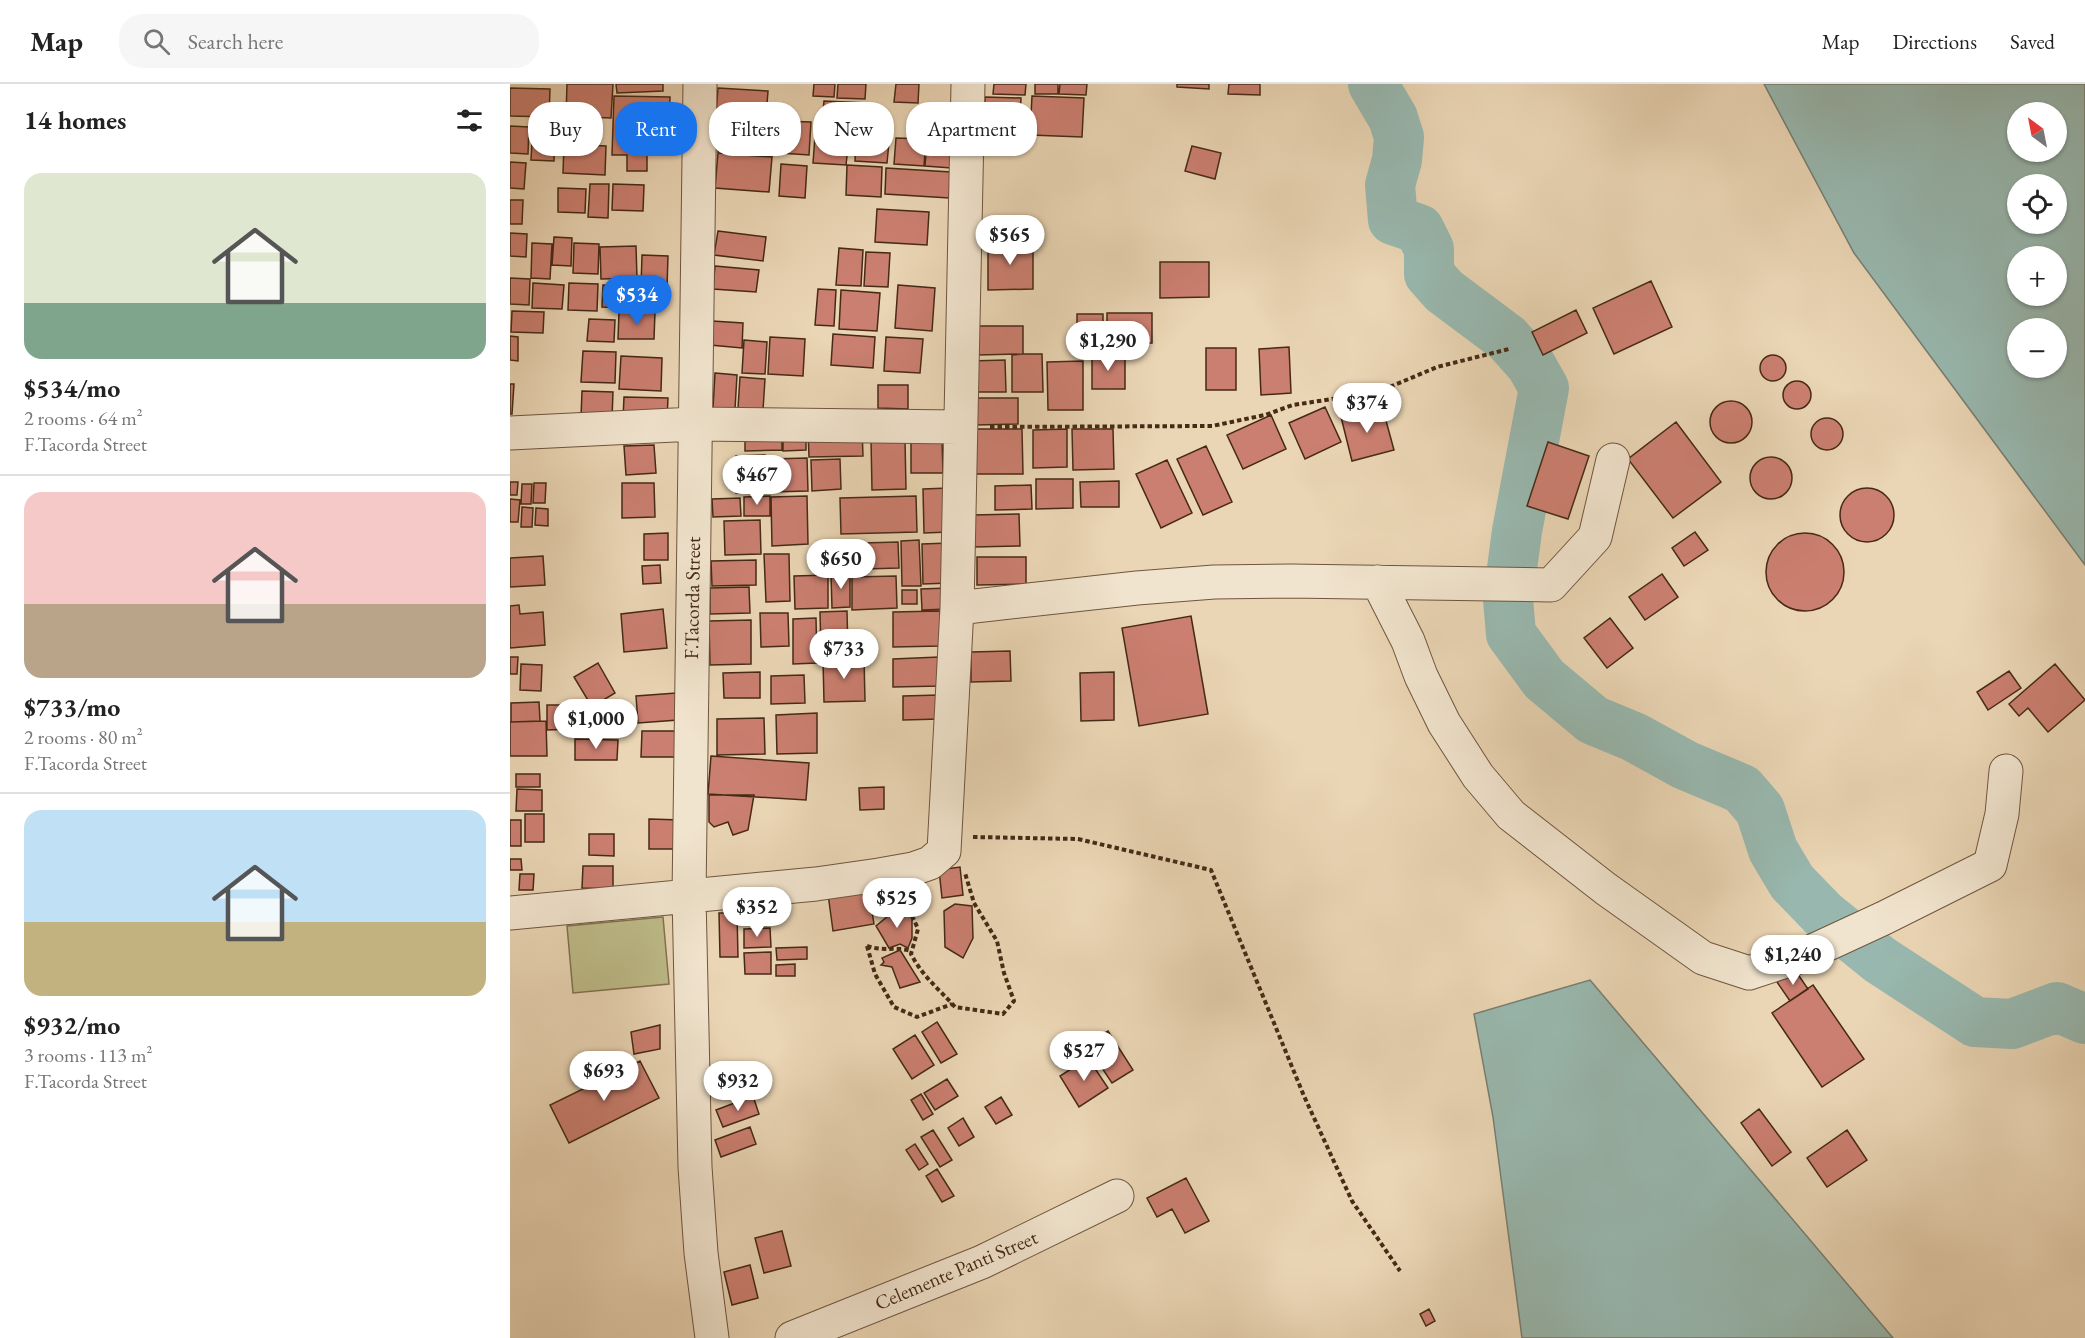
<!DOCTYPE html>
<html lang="en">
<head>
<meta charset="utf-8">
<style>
	:root { --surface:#fff; --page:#f6f6f6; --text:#222; --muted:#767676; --line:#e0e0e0; --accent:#1a73e8 }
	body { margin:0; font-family:"EB Garamond",serif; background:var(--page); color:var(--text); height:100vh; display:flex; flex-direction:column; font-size:22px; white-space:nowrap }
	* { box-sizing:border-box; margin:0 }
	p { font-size:20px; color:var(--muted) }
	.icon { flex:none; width:33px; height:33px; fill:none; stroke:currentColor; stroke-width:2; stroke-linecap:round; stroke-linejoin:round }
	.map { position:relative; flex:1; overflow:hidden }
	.sheet { display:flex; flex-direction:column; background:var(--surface); width:510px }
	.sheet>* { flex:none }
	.guide { position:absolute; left:18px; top:18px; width:570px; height:54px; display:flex; gap:12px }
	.needle { width:39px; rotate:328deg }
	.buttons { position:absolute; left:1497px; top:18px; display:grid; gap:12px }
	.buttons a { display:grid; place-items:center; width:60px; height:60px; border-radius:50%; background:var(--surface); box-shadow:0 2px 4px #0004; font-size:30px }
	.price { position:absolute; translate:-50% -51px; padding:0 14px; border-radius:21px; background:#fff; color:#222; font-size:20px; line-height:39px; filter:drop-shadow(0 2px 3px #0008) }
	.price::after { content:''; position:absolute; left:50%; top:36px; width:18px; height:14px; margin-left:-9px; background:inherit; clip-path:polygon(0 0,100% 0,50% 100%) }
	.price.selected { background:var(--accent); color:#fff }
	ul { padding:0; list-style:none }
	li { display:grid; align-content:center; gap:12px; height:318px; padding:0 24px }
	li+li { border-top:2px solid var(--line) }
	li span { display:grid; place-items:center; height:186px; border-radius:18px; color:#555 }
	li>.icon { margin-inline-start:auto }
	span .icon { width:108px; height:108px; fill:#fffc; stroke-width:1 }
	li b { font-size:26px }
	h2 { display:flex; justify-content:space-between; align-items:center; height:72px; padding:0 24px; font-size:26px }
	.pill { padding:0 21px; border-radius:24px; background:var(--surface); box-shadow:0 2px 4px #0004; font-size:21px; line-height:54px }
	.pill.selected { background:var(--accent); color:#fff }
	header { display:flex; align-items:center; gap:36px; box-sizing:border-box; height:84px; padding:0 30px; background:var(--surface); border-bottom:2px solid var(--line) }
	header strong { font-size:28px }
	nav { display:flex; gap:33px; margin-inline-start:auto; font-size:21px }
	.search { width:420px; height:54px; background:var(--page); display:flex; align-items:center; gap:15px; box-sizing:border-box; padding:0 21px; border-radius:24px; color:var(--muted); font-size:22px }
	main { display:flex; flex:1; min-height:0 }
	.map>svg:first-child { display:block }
</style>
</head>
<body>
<header>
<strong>Map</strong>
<div class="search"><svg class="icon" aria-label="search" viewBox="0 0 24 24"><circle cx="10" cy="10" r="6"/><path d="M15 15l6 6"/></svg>Search here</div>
<nav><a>Map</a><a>Directions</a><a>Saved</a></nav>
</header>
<main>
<section class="sheet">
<h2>14 homes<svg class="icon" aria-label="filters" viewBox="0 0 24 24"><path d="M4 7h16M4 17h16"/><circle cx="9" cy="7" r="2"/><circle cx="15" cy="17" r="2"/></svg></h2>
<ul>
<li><span style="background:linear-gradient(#dfe7d0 70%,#7fa58c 0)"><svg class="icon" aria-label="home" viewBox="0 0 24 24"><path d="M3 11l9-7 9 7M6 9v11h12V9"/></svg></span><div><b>$534/mo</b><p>2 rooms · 64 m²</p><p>F.Tacorda Street</p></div></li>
<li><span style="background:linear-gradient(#f6c9c9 60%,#b9a48a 0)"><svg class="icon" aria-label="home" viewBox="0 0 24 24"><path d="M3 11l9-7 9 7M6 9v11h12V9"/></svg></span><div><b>$733/mo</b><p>2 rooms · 80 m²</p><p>F.Tacorda Street</p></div></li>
<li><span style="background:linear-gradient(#bfe0f5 60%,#c2b280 0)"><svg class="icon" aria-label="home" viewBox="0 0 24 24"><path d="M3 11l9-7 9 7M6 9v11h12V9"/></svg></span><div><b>$932/mo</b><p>3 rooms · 113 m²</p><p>F.Tacorda Street</p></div></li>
</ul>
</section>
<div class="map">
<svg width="1575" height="1254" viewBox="0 0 1575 1254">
	<rect width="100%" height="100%" fill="#ead5b4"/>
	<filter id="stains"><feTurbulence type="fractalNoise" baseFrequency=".00333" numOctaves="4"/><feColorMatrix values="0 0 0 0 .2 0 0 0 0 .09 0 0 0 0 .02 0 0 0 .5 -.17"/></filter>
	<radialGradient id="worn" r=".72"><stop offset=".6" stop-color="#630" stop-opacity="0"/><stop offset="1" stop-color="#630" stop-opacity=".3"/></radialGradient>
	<path fill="#bdbb88" stroke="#82724f" stroke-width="1.5" d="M153 833 159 900 63 909 57 842Z"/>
	<path fill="#98b8af" stroke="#777f72" stroke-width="1.5" fill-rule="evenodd" d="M1254 0H1575V481L1344 169ZM1508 28H1546V68H1508ZM1508 100H1546V140H1508ZM1508 172H1546V212H1508ZM1508 244H1546V284H1508Z
		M1080 896 1383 1254H1012L983 1033 964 930Z"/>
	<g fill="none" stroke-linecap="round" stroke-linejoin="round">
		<path stroke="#98b8af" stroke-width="50" d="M863 0 883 34 889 53 887 76 880 101 883 136 909 145 919 165V190L934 207 997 254 1021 281 1034 304 1007 447 998 515 1001 550 1034 595 1083 636 1124 653 1175 681 1232 705 1250 726 1263 766 1282 798 1313 830 1370 876 1465 938 1502 940 1547 923 1575 935"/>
	</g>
	<path fill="#cb7f70" stroke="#462a16" stroke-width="1.5" d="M57 0H103L101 34 56 32Z
		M106 0H153V7L107 9Z
		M304 0H325L324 13 303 12Z
		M328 0H356L355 15 327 14Z
		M386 0H409L408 19 384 18Z
		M484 0H516L515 11 483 10Z
		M525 0H548V10H525Z
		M550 0H577L576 11 549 10Z
		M667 0H699V5L667 3Z
		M719 0H750V11L718 10Z
		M0 4 40 5 39 33 0 32Z
		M208 4 258 7 256 33 206 30Z
		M104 12 160 13 158 70H137V87H117V71H102Z
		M522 12 574 14 572 53 520 51Z
		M475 13 511 14 509 52 474 51Z
		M314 17 357 19 355 50 311 48Z
		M420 19 447 21 446 37 419 36Z
		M212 34 265 38 262 73 208 69Z
		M272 37 301 38 299 71 270 69Z
		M23 39 45 40 44 77 21 76Z
		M418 41 444 43 441 84 415 82Z
		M0 42 19 43 18 70 0 69Z
		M305 52 339 54 336 81 303 79Z
		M386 54 416 55 414 82 384 80Z
		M346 56 379 58 377 79 345 77Z
		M54 60 96 62 95 91 53 89Z
		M682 62 711 69 705 95 675 87Z
		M208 69 262 73 259 108 205 104Z
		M0 78 16 79 14 105 0 104Z
		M271 80 297 82 295 114 269 112Z
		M337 81 372 83 371 113 336 111Z
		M376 84 441 88 439 114 375 110Z
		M80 100H99L98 134 78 133Z
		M103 100 134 101 133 127 102 126Z
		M48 104 76 105 75 129 48 128Z
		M0 116H13L12 140H0Z
		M367 125 419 128 417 161 365 158Z
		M208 147 256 153 253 177 204 171Z
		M0 149 17 150 16 173 0 172Z
		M44 153 62 154 61 182 42 181Z
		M22 159 42 160 40 195 21 194Z
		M64 159 89 160 88 190 63 189Z
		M478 159H523V205L478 206Z
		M126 162 127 194 91 195 90 163Z
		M329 164 353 166 351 202 326 201Z
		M356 168 380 169 378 203 354 202Z
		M132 171 158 172 157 204 131 203Z
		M650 178H699V213L650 214Z
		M205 182 249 186 246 208 203 205Z
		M0 194 20 195 19 221 0 220Z
		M1141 197 1162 243 1104 270 1083 224Z
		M23 199 54 201 52 225 22 224Z
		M59 199 88 200 87 227 58 226Z
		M93 201 127 202 126 224 92 223Z
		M388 201 425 204 422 247 385 244Z
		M308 205 326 206 324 242 305 241Z
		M331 206 370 209 367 247 329 245Z
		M1066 226 1077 249 1033 271 1022 248Z
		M2 227 34 228 33 249 1 248Z
		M109 228H145L144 255H108Z
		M597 229H642V259L597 260Z
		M567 230H593V266H567Z
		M79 235 105 236 104 258 77 257Z
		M202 237 233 239 232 264 200 261Z
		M467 242H513V270L468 271Z
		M323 250 365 253 363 284 321 281Z
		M0 252 8 253V277L0 276Z
		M260 253 295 255 293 292 258 290Z
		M376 253 413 255 410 289 374 287Z
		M234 256 257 258 255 290 232 289Z
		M779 263 781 309 751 311 749 265Z
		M696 264H726V306H696Z
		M73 267 106 268 105 299 71 298Z
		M513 270H532L533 308H502V271Z
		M1250 284a13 13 0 1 1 26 0a13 13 0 1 1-26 0Z
		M111 272 152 274 151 307 109 305Z
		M582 272H615V305H582Z
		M495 276 496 308H461L460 277Z
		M573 277V326H538L537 278Z
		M205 289 227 291 225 325 203 324Z
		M230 293 255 295 253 326 228 324Z
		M1273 311a14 14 0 1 1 28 0a14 14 0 1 1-28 0Z
		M0 300H4L2 330H0Z
		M368 301H398V325L368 324Z
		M72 307 103 308 102 334 71 333Z
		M114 313 158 314 157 336 113 335Z
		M465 314H508V340L465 341Z
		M1200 338a21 21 0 1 1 42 0a21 21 0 1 1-42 0Z
		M872 322 884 366 842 377 831 333Z
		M815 323 831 358 795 375 779 339Z
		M761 331 776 365 733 385 717 351Z
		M1301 350a16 16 0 1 1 32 0a16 16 0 1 1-32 0Z
		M1166 338 1211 398 1163 434 1118 375Z
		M273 343H296V366L273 367Z
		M352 344 353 372 299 373 298 346Z
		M465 345H512L513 390H466Z
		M557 345V383L523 384V346Z
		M562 345H603L604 385 563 386Z
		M272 347V366L235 367V348Z
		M361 356H395L396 405 362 406Z
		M432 357 433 389H401V358Z
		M1038 358 1079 372 1058 435 1017 422Z
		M144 361 146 389 116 391 114 362Z
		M696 362 722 418 693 431 667 375Z
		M255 371 256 409H226V372Z
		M1240 394a21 21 0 1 1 42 0a21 21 0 1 1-42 0Z
		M297 374 298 407 261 408V375Z
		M330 375 331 405 302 407 301 376Z
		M657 376 682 429 651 444 626 390Z
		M526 395H563V424L526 425Z
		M609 397V423H571L570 398Z
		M0 398H8L7 411H0Z
		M24 399H36L35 419H23Z
		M112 399H144L145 433 112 434Z
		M12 400H22L21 420H11Z
		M521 401 522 425 485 426V402Z
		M1330 431a27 27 0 1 1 54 0a27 27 0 1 1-54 0Z
		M438 404 439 448 414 449 413 405Z
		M260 412V432H234V413Z
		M297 412 298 460 262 462 261 413Z
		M406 412 407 448 331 450 330 414Z
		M230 414 231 432 203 433 202 415Z
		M0 415 10 416 8 438H0Z
		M12 423 23 424 22 443H11Z
		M26 424 38 425V442L25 441Z
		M509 430 510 462 463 463V431Z
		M250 436 251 470 215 471 214 437Z
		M1185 448 1198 466 1174 482 1162 464Z
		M158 449V476H134V450Z
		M1256 488a39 39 0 1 1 78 0a39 39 0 1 1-78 0Z
		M409 456 411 502H392L391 457Z
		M388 458 389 484 354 485 353 459Z
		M439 459 440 499 413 500 412 460Z
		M345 461 346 487H316V462Z
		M254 470H279L280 517 256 518Z
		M33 472 35 501 0 503V474Z
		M467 473H516V500L467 501Z
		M246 476V501L202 502 201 477Z
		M150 481 151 499 133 500 132 482Z
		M340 489V523L322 524 321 490Z
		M1152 490 1168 513 1135 536 1119 513Z
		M318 491V524L285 525 284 492Z
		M386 492 387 524 342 526V493Z
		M239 503 240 529 200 530V504Z
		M437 504 438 525 412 526 411 505Z
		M392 506H407V520H392Z
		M9 521 10 530 33 528 35 561 0 564V522Z
		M153 525 157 564 114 568 111 530Z
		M337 527 338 567H311L310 528Z
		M430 527 431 562 383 563V528Z
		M250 529H278L279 562 251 563Z
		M681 532 698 630 629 642 612 544Z
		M306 534 307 579 283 580V535Z
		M1100 534 1123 564 1097 584 1074 554Z
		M241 536V580L200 581 199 537Z
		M500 567 501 597 461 598V568Z
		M0 573H8L7 590H0Z
		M429 573 430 602 383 603V575Z
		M321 575H354L355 617 314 618 313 576Z
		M88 579 105 609 82 623 64 593Z
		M11 580 32 581 31 607 10 606Z
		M1545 580 1575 616 1538 648 1518 624 1509 632 1499 620Z
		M1499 587 1511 604 1478 626 1467 608Z
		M250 588V614H214L213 589Z
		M604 588V636L571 637 570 589Z
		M294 591 295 619 261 620V592Z
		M166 609 168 636 128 639 126 612Z
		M429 611 430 635 393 636V612Z
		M29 618 30 637 1 638V619Z
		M37 621H63V645L37 646Z
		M307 629V669L267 670 266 631Z
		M254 634 255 670 207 671V635Z
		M36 637 37 672H0V638Z
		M132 647H170L169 673H131Z
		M65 655 108 656 107 676H65Z
		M201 672 299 679 296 716 198 710Z
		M6 690H30V703H6Z
		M374 703V725L350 726 349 704Z
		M7 705 32 706V727H6Z
		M199 711H244L238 746 223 751 218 738 204 743 199 738Z
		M15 730H34V758H15Z
		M139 735 171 736V765H139Z
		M0 736H11V762H0Z
		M79 750H104V772L79 771Z
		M0 775H11L12 786H0Z
		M73 782H103V805L72 804Z
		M450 783 453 811 432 814 429 786Z
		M10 790H24L23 806H9Z
		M358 804 364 840 323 847 318 810Z
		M235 820H261L262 839 236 840Z
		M445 820 462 822 463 854 453 874 435 863 434 827Z
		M389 823 402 834V854L398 864 390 860 379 864 366 842Z
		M209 829H227L228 873H210Z
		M260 844 261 863 234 864V845Z
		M297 863V875L267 876 266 864Z
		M390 866 410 898 390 904 382 883 371 881 374 878 372 874Z
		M261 868V890H235L234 869Z
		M285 880V892H266V881Z
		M1285 886 1298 905 1280 917 1267 898Z
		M1303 901 1354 975 1312 1003 1262 929Z
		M427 938 447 970 431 979 412 948Z
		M150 941V965L124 970 121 948Z
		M598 947 623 986 602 999 576 960Z
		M405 951 424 981 402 995 383 965Z
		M578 974 598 1004 569 1023 550 992Z
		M130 977 149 1014 59 1059 40 1021Z
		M437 995 448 1012 425 1026 414 1009Z
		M411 1010 423 1030 413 1036 401 1016Z
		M243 1012 249 1030 213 1043 206 1026Z
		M491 1013 502 1031 486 1040 475 1023Z
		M1249 1025 1281 1068 1262 1082 1231 1039Z
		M453 1034 464 1053 449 1062 438 1044Z
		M240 1043 246 1060 211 1073 205 1056Z
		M423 1046 442 1076 430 1083 411 1053Z
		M1337 1046 1357 1076 1317 1103 1297 1074Z
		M405 1060 418 1080 409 1086 396 1066Z
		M427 1085 444 1112 432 1118 416 1092Z
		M676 1094 699 1137 675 1149 662 1125 647 1133 637 1114Z
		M272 1147 281 1182 254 1189 245 1154Z
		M240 1181 248 1214 222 1221 214 1188Z
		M919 1225 925 1237 916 1242 910 1230Z"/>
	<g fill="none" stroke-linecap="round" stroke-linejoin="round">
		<g stroke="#6f553e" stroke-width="35">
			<path id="minor" d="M190 0 179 812 185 1083 191 1169 202 1254
				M0 349 185 340 449 343
				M868 498 898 557 911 592 934 639 968 692 1001 731 1096 805 1193 874 1239 889 1294 871 1374 834 1480 781 1492 730 1496 687
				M447 524 627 504 704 498 781 497 1041 501 1085 453 1103 376
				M0 829 306 800 369 791 403 785 420 779 434 767 447 524 458 0
				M282 1254 472 1178 607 1112"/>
		</g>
		<path stroke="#462a16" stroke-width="4" stroke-dasharray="4.5 3" stroke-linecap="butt" d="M480 343 702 342 755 331 783 321 868 308 927 283 999 265
			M463 753 568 755 701 786 794 1012 842 1117 890 1187
			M396 818 408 845 401 870C413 893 428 904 445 923L493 930 504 917 494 889 487 857 464 819 455 789
			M357 862 365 890 384 923 407 933 442 920
			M357 862C375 868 385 862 401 867"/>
		<use href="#minor" stroke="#f1e4ce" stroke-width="33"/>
	</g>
	<g text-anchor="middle" stroke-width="6" stroke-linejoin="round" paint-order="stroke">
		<g font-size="20" fill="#462a16" stroke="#f1e4ce">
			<text transform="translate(182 514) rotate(-89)" y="7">F.Tacorda Street</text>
			<text transform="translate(446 1186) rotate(-23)" y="7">Celemente Panti Street</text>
		</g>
	</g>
	<rect width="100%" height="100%" filter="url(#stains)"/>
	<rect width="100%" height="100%" fill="url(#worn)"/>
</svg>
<div class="buttons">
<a><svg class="needle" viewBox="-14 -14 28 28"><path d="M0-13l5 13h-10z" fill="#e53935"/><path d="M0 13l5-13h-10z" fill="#767676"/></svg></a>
<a><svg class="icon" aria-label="locate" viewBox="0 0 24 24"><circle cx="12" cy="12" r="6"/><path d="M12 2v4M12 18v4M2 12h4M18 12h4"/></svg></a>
<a>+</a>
<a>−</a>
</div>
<b class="price" style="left:500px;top:182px">$565</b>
<b class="price selected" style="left:127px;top:242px">$534</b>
<b class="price" style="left:598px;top:288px">$1,290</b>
<b class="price" style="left:857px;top:350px">$374</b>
<b class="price" style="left:247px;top:422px">$467</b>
<b class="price" style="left:331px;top:506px">$650</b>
<b class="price" style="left:334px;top:596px">$733</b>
<b class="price" style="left:86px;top:666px">$1,000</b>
<b class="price" style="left:387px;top:845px">$525</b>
<b class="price" style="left:247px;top:854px">$352</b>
<b class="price" style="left:1283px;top:902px">$1,240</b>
<b class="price" style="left:574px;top:998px">$527</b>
<b class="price" style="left:94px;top:1018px">$693</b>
<b class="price" style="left:228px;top:1028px">$932</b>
<div class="guide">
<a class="pill">Buy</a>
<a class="pill selected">Rent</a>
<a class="pill">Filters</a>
<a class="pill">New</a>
<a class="pill">Apartment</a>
</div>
</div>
</main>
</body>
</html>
